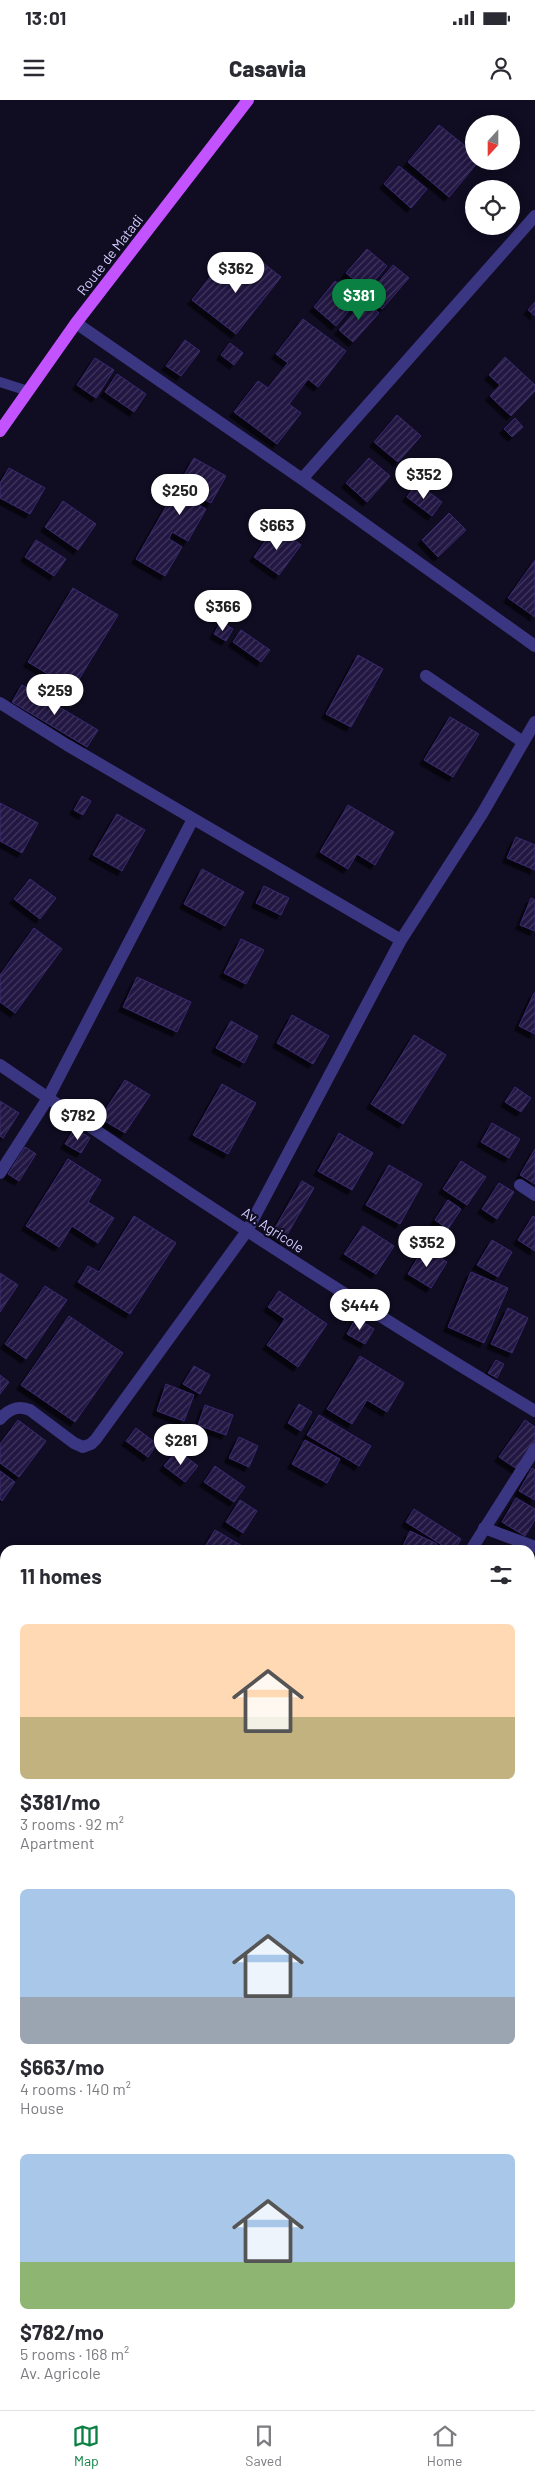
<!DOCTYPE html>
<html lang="en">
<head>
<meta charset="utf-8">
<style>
	:root { --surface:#fff; --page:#f7f7f7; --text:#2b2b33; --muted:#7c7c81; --line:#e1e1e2; --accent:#0b8043 }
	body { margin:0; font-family:Barlow,sans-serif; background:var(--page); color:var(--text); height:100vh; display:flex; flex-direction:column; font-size:19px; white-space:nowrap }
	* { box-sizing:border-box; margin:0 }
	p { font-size:16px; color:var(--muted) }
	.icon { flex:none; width:28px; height:28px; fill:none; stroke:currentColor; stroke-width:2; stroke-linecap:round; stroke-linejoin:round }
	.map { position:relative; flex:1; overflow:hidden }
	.panel { position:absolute; left:0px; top:1445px; width:535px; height:865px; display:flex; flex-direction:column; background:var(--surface); border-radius:15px 15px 0 0; box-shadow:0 2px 12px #0003 }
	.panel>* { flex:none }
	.needle { width:32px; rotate:201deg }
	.tools { position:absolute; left:465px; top:15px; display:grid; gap:10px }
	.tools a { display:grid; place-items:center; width:55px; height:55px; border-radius:50%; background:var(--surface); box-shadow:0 2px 12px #0003; font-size:25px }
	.price { position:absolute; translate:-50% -42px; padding:0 11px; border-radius:18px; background:#fff; color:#222; font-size:16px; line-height:32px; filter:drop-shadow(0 1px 2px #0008) }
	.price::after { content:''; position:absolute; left:50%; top:30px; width:15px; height:11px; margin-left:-8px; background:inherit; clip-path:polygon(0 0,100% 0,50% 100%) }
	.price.selected { background:var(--accent); color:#fff }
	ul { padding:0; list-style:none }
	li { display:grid; align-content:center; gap:10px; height:265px; padding:0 20px }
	li span { display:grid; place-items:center; height:155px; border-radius:8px; color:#555 }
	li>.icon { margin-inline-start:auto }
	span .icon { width:90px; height:90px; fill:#fffc; stroke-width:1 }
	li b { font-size:21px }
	h2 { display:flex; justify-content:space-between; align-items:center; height:60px; padding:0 20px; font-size:21px }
	.status { display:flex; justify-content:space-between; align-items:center; height:35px; padding:0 25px; background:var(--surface); direction:ltr }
	.status svg { height:14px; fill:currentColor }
	header { display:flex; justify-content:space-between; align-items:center; height:65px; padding:0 20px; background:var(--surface); font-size:22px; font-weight:800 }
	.tabs { display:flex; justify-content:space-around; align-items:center; height:70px; border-top:1px solid var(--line); background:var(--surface); font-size:14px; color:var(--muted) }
	.tabs a { display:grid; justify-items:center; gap:2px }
	.tabs .selected { color:var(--accent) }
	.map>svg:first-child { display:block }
</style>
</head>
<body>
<div class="status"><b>13:01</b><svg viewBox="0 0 49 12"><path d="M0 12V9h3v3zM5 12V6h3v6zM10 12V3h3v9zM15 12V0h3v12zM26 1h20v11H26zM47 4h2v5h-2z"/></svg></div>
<header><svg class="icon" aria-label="menu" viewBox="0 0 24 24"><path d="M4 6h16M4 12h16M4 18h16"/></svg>Casavia<svg class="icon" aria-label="person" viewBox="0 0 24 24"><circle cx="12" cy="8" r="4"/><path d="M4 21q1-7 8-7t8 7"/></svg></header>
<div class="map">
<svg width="535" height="2310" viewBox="0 0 535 2310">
	<defs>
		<pattern id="building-hatch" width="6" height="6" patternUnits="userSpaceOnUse" patternTransform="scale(1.25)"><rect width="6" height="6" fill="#221842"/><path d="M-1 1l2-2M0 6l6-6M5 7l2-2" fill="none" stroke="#41385e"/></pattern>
		<filter id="shadow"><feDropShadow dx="-4.5" dy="4.5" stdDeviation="0" flood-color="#0009"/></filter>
	</defs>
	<rect width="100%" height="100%" fill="#100c21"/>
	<path fill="url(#building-hatch)" stroke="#39296f" filter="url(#shadow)" d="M439 25 474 53V61H479L449 97 408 62Z
		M399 66 427 89 411 108 384 84Z
		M367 149 387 166 336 226 314 207 335 181 347 190 356 181 346 173Z
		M257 158 281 177 236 234 192 200 221 163 240 178Z
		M393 165 409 178 382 209 367 196Z
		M365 200 379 213 353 242 339 230Z
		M535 202V216L528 210Z
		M303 219 346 251 318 287 308 279 289 304 301 313 277 344 234 312 258 281 268 288 288 263 276 254Z
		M185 240 200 251 181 276 166 266Z
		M230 243 243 253 234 265 221 255Z
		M505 257 535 285V291L511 316 490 296 500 285 489 275Z
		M95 258 114 270 96 298 77 285Z
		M117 274 146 294 134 312 105 292Z
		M397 315 421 336 398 362 374 342Z
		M515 318 523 327 512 337 504 329Z
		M194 358 226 376 211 403 195 395 191 401 206 409 188 441 172 432 169 439 182 447 165 476 136 459Z
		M369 358 390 376 367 402 346 383Z
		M9 368 45 388 30 414 0 398V383Z
		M417 383 442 402 432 416 407 397Z
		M63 401 96 424 78 450 45 427Z
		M449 413 466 430 438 457 422 440Z
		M276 426 301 445 279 475 254 457Z
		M36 440 66 459 54 476 25 457Z
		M535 460V517L508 498Z
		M73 488 118 515 73 589 28 562Z
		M221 522 233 529 226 541 214 534Z
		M241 530 270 550 261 562 233 542Z
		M358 555 383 569 351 627 326 614Z
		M22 585 98 630 87 647 12 602Z
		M450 617 479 634 453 677 424 660Z
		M82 696 91 701 83 715 74 710Z
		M0 703 38 723 22 753 0 741Z
		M348 705 394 732 375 765 357 754 348 769 320 752Z
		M117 714 145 730 122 771 93 755Z
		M516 737 535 745V770L507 758Z
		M202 769 244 792 225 826 184 804Z
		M30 779 56 798 40 819 14 799Z
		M264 786 289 798 281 815 256 803Z
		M531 798 535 800V831L520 825Z
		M34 828 62 849 15 913 0 902V875Z
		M241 839 264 850 246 884 224 873Z
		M137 877 191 902 177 932 123 907Z
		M534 893H535V934L519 926Z
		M292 915 329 936 313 964 277 943Z
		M231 921 258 936 244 963 216 948Z
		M414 935 446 955 403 1024 371 1004Z
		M125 980 150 995 125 1033 100 1018Z
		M222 984 256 1003 228 1054 193 1035Z
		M515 987 531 998 521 1012 505 1002Z
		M0 1001 19 1013 3 1038 0 1036Z
		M492 1023 520 1039 509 1058 481 1042Z
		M75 1028 90 1038 81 1053 65 1044Z
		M339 1033 373 1053 352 1090 318 1071Z
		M25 1047 36 1054 19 1081 8 1074Z
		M535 1049V1084L520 1075Z
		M68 1059 101 1080 88 1102 114 1118 98 1143 72 1126 59 1147 26 1126Z
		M461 1061 486 1077 467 1105 443 1089Z
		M389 1065 422 1084 400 1124 366 1105Z
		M302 1081 314 1088 284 1140 272 1133Z
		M499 1083 514 1092 497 1119 482 1109Z
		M448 1100 461 1109 448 1129 435 1120Z
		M134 1116 176 1143 130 1214 78 1182 88 1166 99 1172Z
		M533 1116 535 1117V1151L518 1140Z
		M363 1126 394 1146 376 1174 344 1154Z
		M492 1140 512 1152 498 1177 477 1165Z
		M424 1148 447 1162 431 1188 408 1174Z
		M471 1172 508 1188 484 1243 448 1227Z
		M0 1173 18 1185 0 1212Z
		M45 1186 67 1200 26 1259 5 1244Z
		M279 1191 327 1224 298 1267 267 1245 285 1219 268 1207Z
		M508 1208 528 1218 512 1253 491 1244Z
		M69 1216 123 1253 75 1322 21 1285Z
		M356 1218 374 1229 365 1244 347 1234Z
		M360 1256 404 1283 387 1312 367 1300 352 1324 327 1309Z
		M496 1260 504 1264 497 1278 488 1273Z
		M194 1266 210 1275 200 1294 183 1284Z
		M0 1275 9 1282 0 1294Z
		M166 1284 194 1295 184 1321 157 1311Z
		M299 1304 312 1312 301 1331 288 1323Z
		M205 1305 233 1315 226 1335 198 1325Z
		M319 1315 371 1346 359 1366 307 1335Z
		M18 1320 46 1341 19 1377 0 1363V1344Z
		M525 1320 535 1327V1343L517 1369 499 1357Z
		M136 1328 157 1344 148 1357 126 1341Z
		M239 1337 258 1346 249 1367 229 1358Z
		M305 1340 340 1359 327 1383 292 1364Z
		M177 1350 198 1366 185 1382 164 1366Z
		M215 1366 245 1387 234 1402 204 1382Z
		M532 1368 535 1370V1400L519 1391Z
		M0 1371 15 1382 2 1401 0 1399Z
		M516 1398 535 1409V1420L525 1436 502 1422Z
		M240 1400 257 1411 243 1433 226 1422Z
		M414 1409 461 1439 455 1450H450L406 1422Z
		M215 1430 244 1447 243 1450H215L206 1445Z
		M410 1431 437 1444 434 1450H401Z
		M530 1526 535 1528V1536L530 1547Z
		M5 1594V1625L1 1630 0 1601Z
		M0 1658 5 1661V1685L0 1682Z
		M530 1732 535 1733V1758L530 1757Z
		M530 1768 535 1769 534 1791 530 1790Z
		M0 1787 5 1791V1805L0 1801Z
		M0 1812 5 1817V1821L0 1826Z
		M531 2052 535 2054V2100L530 2098Z
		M4 2104 5 2105V2131L0 2128V2110Z
		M0 2184 5 2187 0 2198Z
		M0 2223 5 2226V2252L0 2248Z
		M261 2305H269L275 2310H257Z"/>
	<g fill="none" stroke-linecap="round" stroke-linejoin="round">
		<path stroke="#3b3681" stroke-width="10" d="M0 282 28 291"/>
		<path stroke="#3b3681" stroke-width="12" d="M76 223 302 379 535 546
			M302 379 535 116
			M426 576 523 642
			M0 603 67 645 401 840
			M0 965C175 1086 353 1202 535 1311
			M0 1073 48 998 193 719
			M520 1085 535 1095
			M0 1319C9 1309 18 1305 30 1310L74 1343 83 1347 91 1344 96 1339 247 1131 401 840 482 714 535 622
			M484 1428 535 1447
			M471 1450 535 1349
			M530 2254 535 2255
			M195 2305 201 2310
			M5 2310 9 2305"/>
		<path stroke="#c353ff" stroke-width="12" d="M0 331 76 223 248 0"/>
	</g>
	<g text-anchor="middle" stroke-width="4.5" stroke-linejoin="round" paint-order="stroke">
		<g font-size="14" fill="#d3ccff" stroke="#100c21">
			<text transform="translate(110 155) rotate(-52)" y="5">Route de Matadi</text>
			<text transform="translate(273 1130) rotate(33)" y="5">Av. Agricole</text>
		</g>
	</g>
</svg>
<div class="tools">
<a><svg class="needle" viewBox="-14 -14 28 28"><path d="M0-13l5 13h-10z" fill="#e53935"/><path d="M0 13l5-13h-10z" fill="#7c7c81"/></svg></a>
<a><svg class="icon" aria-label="locate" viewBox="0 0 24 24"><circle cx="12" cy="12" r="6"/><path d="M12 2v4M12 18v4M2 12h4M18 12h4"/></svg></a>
</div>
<b class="price" style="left:236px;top:194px">$362</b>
<b class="price selected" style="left:359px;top:221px">$381</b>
<b class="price" style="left:424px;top:400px">$352</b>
<b class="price" style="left:180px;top:416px">$250</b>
<b class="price" style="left:277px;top:451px">$663</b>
<b class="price" style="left:223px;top:532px">$366</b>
<b class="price" style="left:55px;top:616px">$259</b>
<b class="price" style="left:78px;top:1041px">$782</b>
<b class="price" style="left:427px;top:1168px">$352</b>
<b class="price" style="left:360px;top:1231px">$444</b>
<b class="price" style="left:181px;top:1366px">$281</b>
<section class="panel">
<h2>11 homes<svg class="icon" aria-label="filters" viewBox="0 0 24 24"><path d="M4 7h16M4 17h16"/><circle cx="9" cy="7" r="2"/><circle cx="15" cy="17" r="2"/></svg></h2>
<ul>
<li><span style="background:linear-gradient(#ffd9b3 60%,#c2b280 0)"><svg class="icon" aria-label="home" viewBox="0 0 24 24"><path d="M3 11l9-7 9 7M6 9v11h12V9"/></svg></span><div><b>$381/mo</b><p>3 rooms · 92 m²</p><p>Apartment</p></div></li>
<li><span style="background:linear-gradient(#a9c7e8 70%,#9aa5b1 0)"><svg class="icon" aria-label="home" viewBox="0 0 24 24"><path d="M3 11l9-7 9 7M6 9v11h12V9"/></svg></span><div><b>$663/mo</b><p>4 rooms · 140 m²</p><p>House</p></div></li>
<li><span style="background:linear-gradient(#a9c7e8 70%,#8fb573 0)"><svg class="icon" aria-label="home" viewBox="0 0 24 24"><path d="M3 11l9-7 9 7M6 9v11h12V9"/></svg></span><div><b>$782/mo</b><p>5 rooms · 168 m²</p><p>Av. Agricole</p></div></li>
</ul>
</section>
</div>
<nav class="tabs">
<a class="selected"><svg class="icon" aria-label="map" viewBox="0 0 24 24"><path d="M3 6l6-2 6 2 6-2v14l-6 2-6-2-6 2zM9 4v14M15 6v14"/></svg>Map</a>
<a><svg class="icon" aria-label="saved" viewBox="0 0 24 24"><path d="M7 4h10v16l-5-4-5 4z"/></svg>Saved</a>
<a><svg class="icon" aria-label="home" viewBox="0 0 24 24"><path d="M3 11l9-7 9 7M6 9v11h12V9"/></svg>Home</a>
</nav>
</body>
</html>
